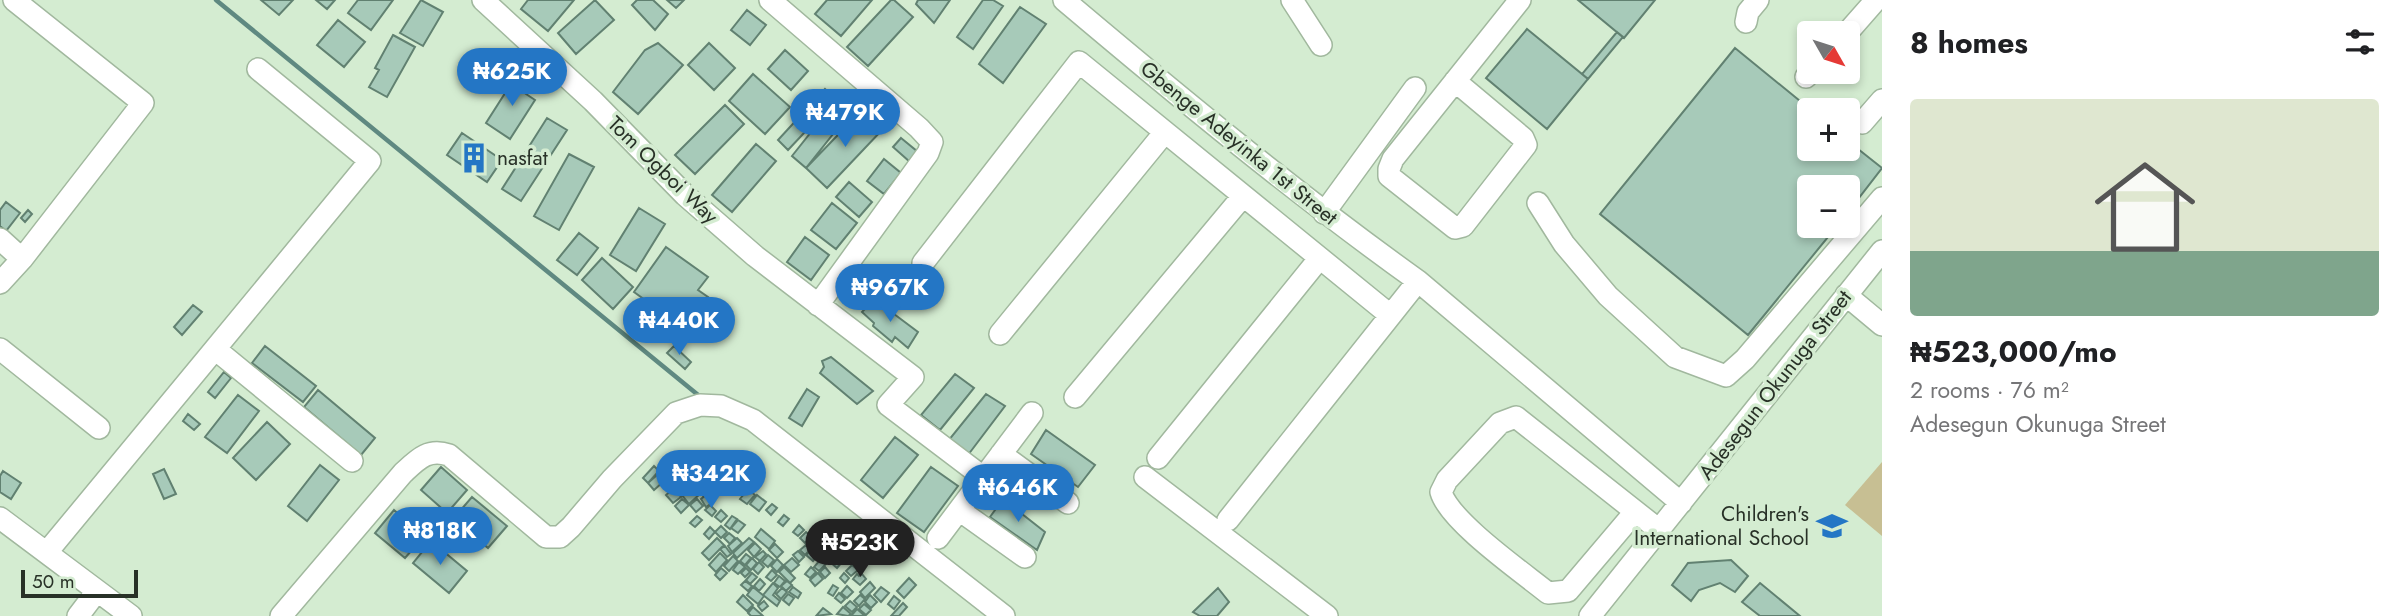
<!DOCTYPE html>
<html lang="en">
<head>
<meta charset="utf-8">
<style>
	:root { --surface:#fff; --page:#f2f2f2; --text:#202124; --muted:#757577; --accent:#2476c5 }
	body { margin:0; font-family:Jost,sans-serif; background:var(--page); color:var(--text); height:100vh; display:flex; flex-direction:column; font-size:26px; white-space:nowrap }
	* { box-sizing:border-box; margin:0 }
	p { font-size:23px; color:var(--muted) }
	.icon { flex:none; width:38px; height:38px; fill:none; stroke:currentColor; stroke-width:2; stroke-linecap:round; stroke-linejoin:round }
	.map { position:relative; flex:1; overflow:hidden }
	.side { display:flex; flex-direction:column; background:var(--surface); width:525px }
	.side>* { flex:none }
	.needle { width:46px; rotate:129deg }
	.fabs { position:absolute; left:1797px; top:21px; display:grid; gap:14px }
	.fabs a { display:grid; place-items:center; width:63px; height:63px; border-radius:7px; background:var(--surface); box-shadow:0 4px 10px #0003; font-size:35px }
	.scale { position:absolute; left:21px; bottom:18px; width:117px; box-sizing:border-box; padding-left:7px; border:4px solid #283127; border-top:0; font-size:19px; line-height:24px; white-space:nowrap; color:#283127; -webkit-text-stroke:5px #d4ecd1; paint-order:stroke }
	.price { position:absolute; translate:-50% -60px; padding:0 16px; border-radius:24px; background:var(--accent); color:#fff; font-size:23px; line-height:46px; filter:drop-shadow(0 2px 4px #0008) }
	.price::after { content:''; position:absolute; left:50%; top:42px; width:21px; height:16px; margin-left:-10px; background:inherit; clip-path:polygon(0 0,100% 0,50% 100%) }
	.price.active { background:#222; color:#fff }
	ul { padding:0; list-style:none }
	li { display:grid; align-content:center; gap:14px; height:371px; padding:0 28px }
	li span { display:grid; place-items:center; height:217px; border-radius:7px; color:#555 }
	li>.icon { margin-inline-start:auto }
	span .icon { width:126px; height:126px; fill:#fffc; stroke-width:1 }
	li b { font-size:30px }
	h2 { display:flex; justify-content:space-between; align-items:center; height:84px; padding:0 28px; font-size:30px }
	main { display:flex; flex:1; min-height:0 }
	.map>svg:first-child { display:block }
</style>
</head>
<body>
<main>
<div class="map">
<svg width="1882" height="616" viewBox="0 0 1882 616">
	<rect width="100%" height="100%" fill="#d4ecd1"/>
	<path fill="#c7bf93" d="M1882 462V536L1845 505Z"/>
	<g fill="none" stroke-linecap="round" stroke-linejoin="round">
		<path stroke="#5f8981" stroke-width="4.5" d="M216 0 703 399"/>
	</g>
	<path fill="#a7cab9" stroke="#618171" stroke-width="2" d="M261 0H293L279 15Z
		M316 0H335L327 9Z
		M358 0H393L371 30 348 13Z
		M421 0 443 12 423 46 400 33Z
		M528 0H574L548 31 521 9Z
		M595 0 614 20 576 54 558 33Z
		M637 0H653L668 14 655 30 632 5Z
		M667 0H684L676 8Z
		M827 0H872L841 36 815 14Z
		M891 0H894L913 17 868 66 847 47Z
		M918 0H950L934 23 916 4Z
		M983 0H993L1003 6 973 49 957 37Z
		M1578 0H1655L1624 38Z
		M1020 7 1046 24 1003 83 979 64Z
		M747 10 766 25 750 45 731 30Z
		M338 20 365 42 344 67 317 45Z
		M1527 29 1588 79 1547 129 1486 78Z
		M1617 32 1623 37 1588 79 1582 74Z
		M393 35 415 47 387 97 369 87 379 70 375 68Z
		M658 43 683 65 638 114 613 92 645 50Z
		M709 43 735 68 714 90 688 65Z
		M1735 48 1811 110 1810 149H1848V141L1882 168 1848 212V187H1810V226H1837L1748 335 1600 214Z
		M785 50 808 71 791 90 768 69Z
		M753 74 790 107 765 134 729 101Z
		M516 76 531 85 526 94 535 100 510 139 486 123Z
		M825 89 836 99 788 150 778 140Z
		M839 97 853 109 806 168 792 156Z
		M725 105 744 124 695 174 675 155Z
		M863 109 883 129 827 188 806 168Z
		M547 118 567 130 521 201 502 189Z
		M462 133 502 160 487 182 447 155Z
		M901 138 918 152 910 162 893 147Z
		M756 144 776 161 732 212 712 195Z
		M569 154 594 167 559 230 534 216Z
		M884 159 901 173 884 194 867 181Z
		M849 182 872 202 859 217 836 197Z
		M6 202 20 213 6 231 0 226V210Z
		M832 203 857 223 836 249 811 230Z
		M639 208 665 224 636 271 610 255Z
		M28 210 32 214 25 222 21 218Z
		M579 233 598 248 577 275 557 260Z
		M805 237 829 255 811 280 787 262Z
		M666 247 708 277 698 290 708 297 678 338 638 310 645 300 634 292Z
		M602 258 633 287 613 309 582 280Z
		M874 299 918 332 908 348 895 337 892 342 873 326 874 323 862 312Z
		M193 305 202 312 182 335 174 327Z
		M265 346 316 386 303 402 252 363Z
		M674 346 691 362 685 369 667 353Z
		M831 357 873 391 857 404 820 373 824 367 822 361Z
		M224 372 231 378 215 398 208 392Z
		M955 374 974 388 940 430 921 415Z
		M807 389 819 397 802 426 789 418Z
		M318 390 375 438 361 455 304 407Z
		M986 394 1005 406 968 455 948 441Z
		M238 395 259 411 227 453 205 437Z
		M188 414 200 424 194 430 183 421Z
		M267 422 290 444 256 480 233 458Z
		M1046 430 1095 465 1078 487 1031 454Z
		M895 437 918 455 883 498 861 480Z
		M683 453 690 458 686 464 679 459Z
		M698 454 708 462 702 470 692 461Z
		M678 458 684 466 674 474 668 466Z
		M320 465 339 480 307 521 288 506Z
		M654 466 659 471 648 483 643 478Z
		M441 467 467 490 447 513 421 490Z
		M931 467 958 486 924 532 897 513Z
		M164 469 176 494 164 499 153 474Z
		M685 470 693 479 686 485 678 476Z
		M3 471 21 483 11 499 0 492V476Z
		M657 475 663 482 654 490 648 483Z
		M675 475 680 482 675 487 669 479Z
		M700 476 703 485 698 487 695 478Z
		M681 482 686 487 681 493 676 488Z
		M693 485 701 493 689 504 682 495Z
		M705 486 709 493 703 496 699 489Z
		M674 488 681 497 673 503 666 495Z
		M748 489 755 495 747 504 740 499Z
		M706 495 712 503 706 507 701 499Z
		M757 495 766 502 759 511 750 504Z
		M472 497 507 526 488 548 453 519Z
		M682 499 689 505 681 513 675 506Z
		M697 499 703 506 696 512 690 505Z
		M1003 499 1045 532 1037 550 990 517Z
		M772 504 777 508 771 515 766 510Z
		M710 505 716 511 712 516 705 510Z
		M394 510 424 536 405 558 375 533Z
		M721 510 727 516 721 522 715 517Z
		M784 515 789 519 783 526 778 522Z
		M697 516 702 520 695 527 690 523Z
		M732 516 737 519 730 529 725 525Z
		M738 520 745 525 738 533 731 528Z
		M799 525 804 530 798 536 793 532Z
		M721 526 727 532 721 538 715 532Z
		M710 527 715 532 709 539 704 534Z
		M761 529 775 541 769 549 755 537Z
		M806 532 811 536 805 543 800 538Z
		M729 533 735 538 730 544 724 538Z
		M816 537 828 548 824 553 820 550 817 552 809 545Z
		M717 538 724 545 709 560 702 553Z
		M737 538 742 543 732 552 728 546Z
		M749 538 754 542 737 558 733 553Z
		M431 541 467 571 449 593 413 563Z
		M755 543 761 549 754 557 748 550Z
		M775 544 783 552 777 558 769 550Z
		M806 545 810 550 805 555 800 550Z
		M725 546 731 554 727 557 720 549Z
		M812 549 818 555 813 561 806 555Z
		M840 550 847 556 837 568 830 562Z
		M763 551 766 554 760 561 755 557Z
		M798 551 804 557 799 562 793 555Z
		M862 551 868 557 862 568 853 561Z
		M720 553 727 560 716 572 709 565Z
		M746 554 751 558 745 565 740 561Z
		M768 555 774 560 768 567 762 562Z
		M733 556 738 561 729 571 724 566Z
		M752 558 757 563 751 570 746 565Z
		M792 558 799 565 791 572 784 565Z
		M777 559 783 565 777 572 771 566Z
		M820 560 826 564 819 571 814 567Z
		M1731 560 1748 576 1735 592 1720 583 1699 590 1691 601 1672 585 1688 563Z
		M739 562 745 567 738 574 733 570Z
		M759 562 764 567 758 574 753 569Z
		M852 565 858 570 851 576 846 571Z
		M784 567 795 578 790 583 779 572Z
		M811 567 816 572 810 578 805 574Z
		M825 567 830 573 825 578 820 572Z
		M721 568 727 573 720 580 715 575Z
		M746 568 750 572 745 577 741 573Z
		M772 570 777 575 771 581 766 577Z
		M752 573 757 577 750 584 746 580Z
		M818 573 823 579 815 586 810 580Z
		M844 573 849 578 845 583 840 578Z
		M857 574 859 576 862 574 866 579 860 585 853 579Z
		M779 576 785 581 780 587 774 583Z
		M909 578 916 585 904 598 897 591Z
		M760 579 765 584 759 591 754 586Z
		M745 581 752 586 748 591 741 585Z
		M787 581 792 585 786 591 781 586Z
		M870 582 875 588 865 598 860 592Z
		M773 583 778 588 773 595 780 601 777 606 763 595Z
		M1760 583 1800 616H1760L1742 602Z
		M833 585 838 588 833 596 828 593Z
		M847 586 853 592 847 598 841 593Z
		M753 587 764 596 758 604 747 595Z
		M793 587 801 593 798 598 789 592Z
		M881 587 889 593 881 602 874 595Z
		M782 588 787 592 781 599 776 594Z
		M1218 588 1229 602 1217 616H1200L1193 612Z
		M839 593 845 599 841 603 835 598Z
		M788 594 794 598 789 605 783 600Z
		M743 595 753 605 747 611 737 602Z
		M860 595 865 599 859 606 854 601Z
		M870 595 877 602 871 608 865 602Z
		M894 596 900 601 894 609 888 604Z
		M764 601 768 606 762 611 758 606Z
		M850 601 857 607 852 612 845 606Z
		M903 603 907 607 899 616H891Z
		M864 604 871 610 866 615 859 609Z
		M753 607 763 616H751L748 613Z
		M843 607 851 614 848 616 837 614Z
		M823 608 831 614 816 616Z
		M857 609 865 616H851Z"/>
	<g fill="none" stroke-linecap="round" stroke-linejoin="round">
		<g stroke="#a1b89e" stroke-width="24">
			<path id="minor" d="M483 0 593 101 685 195 755 256 913 377 888 405 983 477
				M770 0 919 128 932 142 928 153 818 305
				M1064 0C1179 97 1295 193 1418 281
				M1292 0 1321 45
				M1746 22 1748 12 1758 0
				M1847 33 1876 0
				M1806 77 1811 72
				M1455 81 1523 138 1526 145 1463 226 1455 228 1389 176V169L1393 159 1520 0
				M1862 123 1882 100
				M1538 203 1564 244 1608 296 1675 357 1726 376 1745 359 1882 198
				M1324 213 1415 88
				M0 239 22 259
				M923 263 1079 62 1390 315
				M0 283 22 259 143 103 14 0
				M1846 295 1882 325
				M1000 334 1165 132
				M0 349 99 428
				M215 349 370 161 258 69
				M1075 397 1243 196
				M1001 454 1068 503
				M1158 458 1319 259
				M1145 477 1327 616
				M959 510 1025 557
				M1635 512 1568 591 1548 593C1522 572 1449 521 1441 492L1447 480 1500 423 1516 417 1659 530
				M0 518 131 616
				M1228 520 1418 281 1681 503
				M938 538 1032 413
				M47 552 215 349 352 461
				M78 616 97 591
				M281 616 403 473C418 459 428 448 449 455L546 537H560L571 527 612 479 676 413 700 405 721 406 753 420 1004 616
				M1590 616 1882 251"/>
		</g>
		<use href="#minor" stroke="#fff" stroke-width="21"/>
	</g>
	<defs>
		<g id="building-bare" transform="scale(2.415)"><path d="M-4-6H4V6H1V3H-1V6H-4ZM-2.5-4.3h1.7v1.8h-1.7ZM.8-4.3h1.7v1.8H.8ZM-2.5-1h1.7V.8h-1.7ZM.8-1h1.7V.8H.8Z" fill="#2476c5" stroke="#d4ecd1" stroke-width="2.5" paint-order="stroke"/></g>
		<g id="school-bare" transform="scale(2.415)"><path d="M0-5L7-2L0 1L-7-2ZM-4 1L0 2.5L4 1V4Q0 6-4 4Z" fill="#2476c5" stroke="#d4ecd1" stroke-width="2.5" paint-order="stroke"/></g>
	</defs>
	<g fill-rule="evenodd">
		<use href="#building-bare" x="474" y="158"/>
		<use href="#school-bare" x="1832" y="526"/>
	</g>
	<g text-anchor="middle" stroke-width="7" stroke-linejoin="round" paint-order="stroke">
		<g font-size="21" fill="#283127" stroke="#d4ecd1">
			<text transform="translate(1239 143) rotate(39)" y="7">Gbenge Adeyinka 1st Street</text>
			<text transform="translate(663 170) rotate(44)" y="7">Tom Ogboi Way</text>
			<text transform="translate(1775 385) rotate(-52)" y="7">Adesegun Okunuga Street</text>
		</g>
		<g font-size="21" fill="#283127" stroke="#d4ecd1" text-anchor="start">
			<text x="497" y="165">nasfat</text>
			<text x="1809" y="521" text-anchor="end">Children's<tspan x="1809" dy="24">International School</tspan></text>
		</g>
	</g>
</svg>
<div class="fabs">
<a><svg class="needle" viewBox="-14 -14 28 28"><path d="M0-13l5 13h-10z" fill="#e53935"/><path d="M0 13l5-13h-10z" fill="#757577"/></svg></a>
<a>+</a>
<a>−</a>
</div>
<div class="scale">50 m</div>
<b class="price" style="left:512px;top:108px">₦625K</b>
<b class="price" style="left:845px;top:149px">₦479K</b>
<b class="price" style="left:890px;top:324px">₦967K</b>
<b class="price" style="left:679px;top:357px">₦440K</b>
<b class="price" style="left:711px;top:510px">₦342K</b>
<b class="price" style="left:1018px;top:524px">₦646K</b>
<b class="price" style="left:440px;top:567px">₦818K</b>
<b class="price active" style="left:860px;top:579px">₦523K</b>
</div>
<section class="side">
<h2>8 homes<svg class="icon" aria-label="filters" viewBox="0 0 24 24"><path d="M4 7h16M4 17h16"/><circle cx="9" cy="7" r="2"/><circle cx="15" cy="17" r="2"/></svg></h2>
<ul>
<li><span style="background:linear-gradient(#dfe7d0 70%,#7fa58c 0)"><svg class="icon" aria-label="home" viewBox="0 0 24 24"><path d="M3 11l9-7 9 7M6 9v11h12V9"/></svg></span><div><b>₦523,000/mo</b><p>2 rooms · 76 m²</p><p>Adesegun Okunuga Street</p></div></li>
</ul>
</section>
</main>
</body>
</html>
